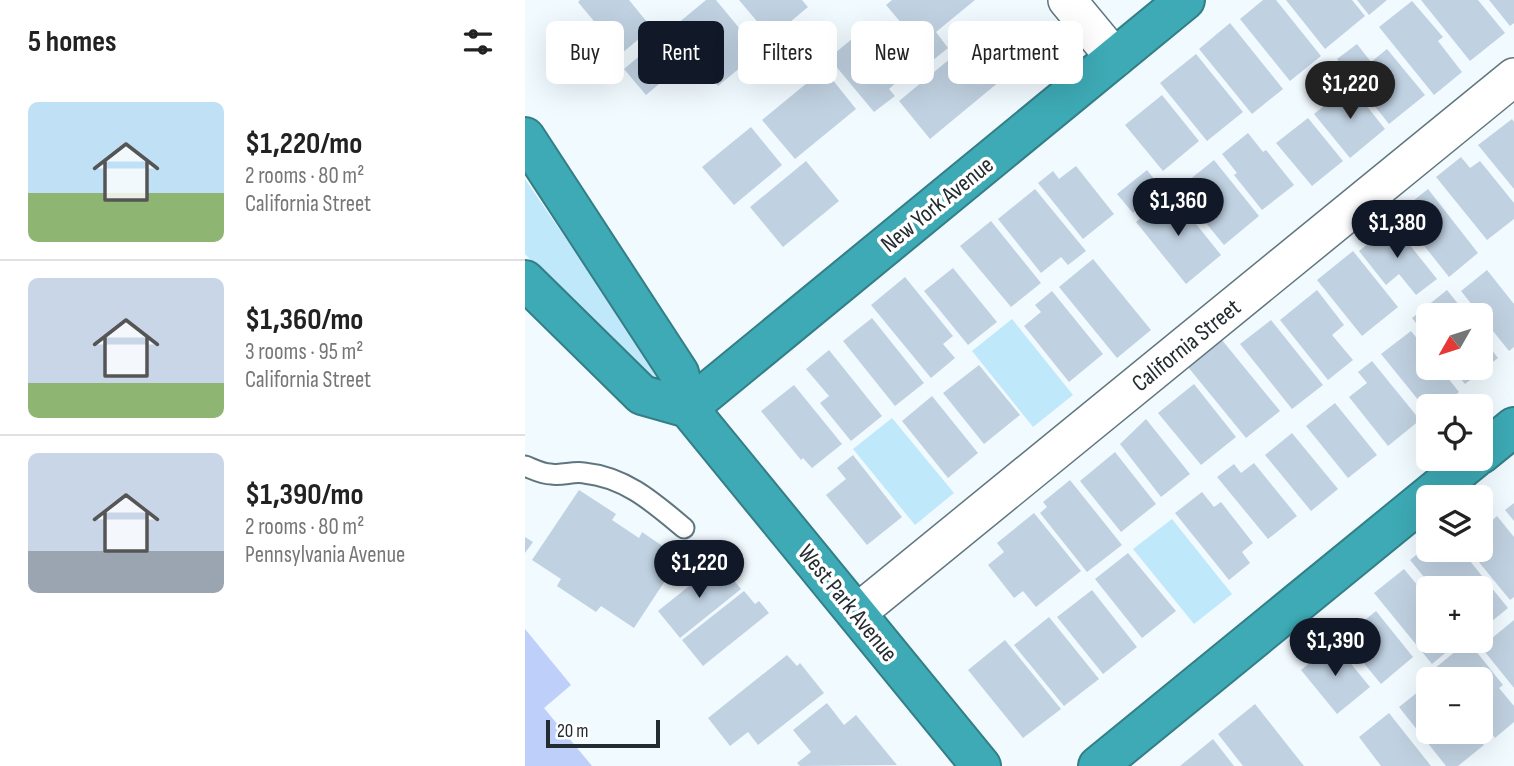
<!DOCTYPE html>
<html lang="en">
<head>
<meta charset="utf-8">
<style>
	:root { --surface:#fff; --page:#f6f6f6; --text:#222; --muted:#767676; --line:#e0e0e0; --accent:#111827 }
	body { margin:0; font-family:"Sofia Sans Condensed",sans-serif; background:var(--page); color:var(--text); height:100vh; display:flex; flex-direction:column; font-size:26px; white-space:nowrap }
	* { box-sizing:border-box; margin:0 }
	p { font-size:23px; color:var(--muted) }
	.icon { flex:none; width:38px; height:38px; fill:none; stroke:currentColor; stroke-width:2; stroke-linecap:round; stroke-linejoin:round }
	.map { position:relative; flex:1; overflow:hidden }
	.side { display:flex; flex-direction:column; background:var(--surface); width:525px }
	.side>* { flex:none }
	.banner { position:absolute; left:21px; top:21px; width:665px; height:63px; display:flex; gap:14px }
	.needle { width:46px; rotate:231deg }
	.tools { position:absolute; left:891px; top:303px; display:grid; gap:14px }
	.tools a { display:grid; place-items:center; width:77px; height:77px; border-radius:10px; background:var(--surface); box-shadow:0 7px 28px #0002; font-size:35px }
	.scale { position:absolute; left:21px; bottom:18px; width:114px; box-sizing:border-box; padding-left:7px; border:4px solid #232c30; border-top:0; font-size:19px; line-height:24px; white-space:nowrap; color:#232c30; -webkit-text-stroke:5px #fff; paint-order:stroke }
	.price { position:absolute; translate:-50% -60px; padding:0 16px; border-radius:24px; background:var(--accent); color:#fff; font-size:23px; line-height:46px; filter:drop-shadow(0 2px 4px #0008) }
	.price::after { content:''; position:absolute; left:50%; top:42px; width:21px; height:16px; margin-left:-10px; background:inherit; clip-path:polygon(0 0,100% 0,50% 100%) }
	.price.active { background:#222; color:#fff }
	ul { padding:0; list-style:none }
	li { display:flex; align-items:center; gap:21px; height:175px; padding:0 28px }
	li+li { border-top:2px solid var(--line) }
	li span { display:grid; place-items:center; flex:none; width:196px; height:140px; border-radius:10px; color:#555 }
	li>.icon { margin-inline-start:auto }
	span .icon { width:84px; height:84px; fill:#fffc; stroke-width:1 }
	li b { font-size:30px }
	h2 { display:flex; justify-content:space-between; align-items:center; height:84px; padding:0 28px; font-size:30px }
	.chip { padding:0 24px; border-radius:10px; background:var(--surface); box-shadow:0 7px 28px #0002; font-size:24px; line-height:63px }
	.chip.active { background:var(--accent); color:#fff }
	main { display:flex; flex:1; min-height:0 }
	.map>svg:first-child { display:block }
</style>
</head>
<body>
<main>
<section class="side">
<h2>5 homes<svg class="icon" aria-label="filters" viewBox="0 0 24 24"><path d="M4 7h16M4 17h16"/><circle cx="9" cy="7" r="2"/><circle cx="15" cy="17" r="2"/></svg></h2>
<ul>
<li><span style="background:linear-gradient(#bfe0f5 65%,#8fb573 0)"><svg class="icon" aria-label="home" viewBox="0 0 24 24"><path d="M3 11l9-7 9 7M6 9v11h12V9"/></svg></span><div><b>$1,220/mo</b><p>2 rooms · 80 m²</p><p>California Street</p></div></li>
<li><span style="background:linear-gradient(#c9d6e8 75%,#8fb573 0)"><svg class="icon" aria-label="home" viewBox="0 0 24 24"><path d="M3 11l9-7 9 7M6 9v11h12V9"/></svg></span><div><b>$1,360/mo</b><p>3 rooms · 95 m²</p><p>California Street</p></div></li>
<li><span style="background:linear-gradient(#c9d6e8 70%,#9aa5b1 0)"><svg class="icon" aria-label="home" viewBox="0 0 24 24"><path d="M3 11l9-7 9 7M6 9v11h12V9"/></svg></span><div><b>$1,390/mo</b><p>2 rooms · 80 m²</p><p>Pennsylvania Avenue</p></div></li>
</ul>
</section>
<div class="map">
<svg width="989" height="766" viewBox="0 0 989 766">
	<rect width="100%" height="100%" fill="#f1faff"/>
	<path fill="#bfe8fb" d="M0 179 137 379 135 386 124 385 0 254Z
		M487 319 548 395 508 427 447 351Z
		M367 418 429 493 390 525 328 449Z
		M647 519 707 594 669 624 608 549Z"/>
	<path fill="#becffa" d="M0 629 46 685 19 708 67 766H0Z"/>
	<path fill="#c0d1e1" d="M55 0H104L127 28 90 59 75 42 82 37 53 2Z
		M181 0H191L234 52 193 86 146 29Z
		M214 0H277L283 7 246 38Z
		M367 0H450L411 32 423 48 397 69 383 53 394 44 361 5Z
		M738 0H751L796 56 765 81 715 19Z
		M761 0H827L840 16 800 49Z
		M832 0H862L844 15Z
		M896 0H953L980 33 945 61Z
		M964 0H989V23L985 26Z
		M887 1 918 37 913 41 937 72 909 95 854 27Z
		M346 23 385 70 364 89 370 96 349 112 304 58Z
		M705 23 758 89 727 114 674 49Z
		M461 29 492 67 405 139 374 101Z
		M131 42 153 68 121 95 99 69Z
		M832 44 846 62 862 49 900 95 864 124 812 59Z
		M671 54 718 112 682 141 635 83Z
		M299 69 331 109 270 159 237 120Z
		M825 85 860 129 825 158 789 114Z
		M637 95 674 141 638 171 600 125Z
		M783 118 818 161 787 186 751 143Z
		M987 119 989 122V189L953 145Z
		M226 127 257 165 209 205 177 167Z
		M723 133 738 152 741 150 769 185 737 210 709 175 712 173 697 154Z
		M936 157 945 168 955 161 989 203V219L962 240 911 177Z
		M689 160 734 216 699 245 653 189Z
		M281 161 314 201 258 247 225 207Z
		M551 166 589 214 558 239 513 183 528 171 534 179Z
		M622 170 637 189 608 213 592 194Z
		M510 189 561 251 543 265 536 257 516 273 473 219Z
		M903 189 953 253 924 277 873 213Z
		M646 193 696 255 661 284 611 222Z
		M466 221 516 283 486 307 435 246Z
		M868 224 912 279 891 295 874 274 861 285 834 251Z
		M828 251 873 307 837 336 792 280Z
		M568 259 626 330 592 358 534 287Z
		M428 268 472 322 443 345 399 291Z
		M962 270 989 304V347L984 351 936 291Z
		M380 277 428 336 418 344 430 358 406 378 346 305Z
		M792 290 819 325 807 335 828 360 803 380 755 320Z
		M922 290 942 315H903V338L887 318Z
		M527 291 578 354 544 382 499 326 516 312 510 305Z
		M347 318 399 383 370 406 318 341Z
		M746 320 798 385 767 409 715 344Z
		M886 331 903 352V368H915L934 392 916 406H903V412L856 354Z
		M956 336 973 358 940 384 927 368H956Z
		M697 340 755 411 721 438 663 367Z
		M304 350 357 416 326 441 295 403 304 396 281 369Z
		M847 361 895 420 863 446 824 397 842 383 833 372Z
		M454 365 495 415 459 444 418 393Z
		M669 384 711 437 676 465 633 413Z
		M269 385 317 444 287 468 278 458 276 460 236 411Z
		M407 396 453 453 423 478 377 421Z
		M810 403 852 455 823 478 781 426Z
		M621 419 665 474 636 497 595 444Z
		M767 433 813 489 786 511 740 455Z
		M590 452 631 504 596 532 555 481Z
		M328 455 377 517 342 545 301 495 321 479 312 468Z
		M729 463 772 516 743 539 692 477 709 464 716 473Z
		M545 480 597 545 562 572 515 513 522 507 518 502Z
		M54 490 91 514 87 520 114 538 117 532 155 558 109 628 76 606 71 612 32 586 36 579 7 560Z
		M677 492 689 507 696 502 728 543 717 552 725 563 704 580 650 513Z
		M989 503V521L980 510Z
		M509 513 556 571 511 607 498 591 489 598 463 565 479 552 472 543Z
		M972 516 989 537V597L985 600 944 550H956V530Z
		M0 537 8 542 0 553Z
		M903 545V550H936L983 608 956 630V588H908L885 560Z
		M603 553 651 611 617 638 570 579Z
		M194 562 216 589 155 638 133 611Z
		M879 569 903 598V640H936L907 664 849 593Z
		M567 590 612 647 578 674 532 617Z
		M219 591 230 604 234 601 244 613 178 666 157 640Z
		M851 611 888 657 856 684 818 638Z
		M524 617 574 679 539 706 489 645Z
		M989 620V688L956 647Z
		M480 640 536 709 498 738 443 670Z
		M943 641 978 685 974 688 989 706V722L970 738 956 720V679H917L909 669Z
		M809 643 845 687 812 714 776 670Z
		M262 655 272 666 275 663 299 693 233 745 223 732 205 746 183 718Z
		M903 684V732H948L959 745 933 766H921L874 707Z
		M302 703 319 725 331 715 372 765 275 766 272 763 286 752 268 730Z
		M730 704 779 766H718L693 734Z
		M864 713 906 766H856L834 737Z
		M688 739 709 766H655Z"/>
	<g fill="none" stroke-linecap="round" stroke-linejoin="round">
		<g stroke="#60767f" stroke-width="23">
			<path id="lane" d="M0 466C8 469 17 474 26 474 37 476 48 471 59 473 100 477 128 502 159 528"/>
		</g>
		<g stroke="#60767f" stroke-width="40">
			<path id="street" d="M542 0 590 58
				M332 613 989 77"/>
		</g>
		<g stroke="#347e86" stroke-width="42">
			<path id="highway" d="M0 137 154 373 163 408 456 766
				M0 280 117 395 163 408
				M163 408 660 0
				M956 454 989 427
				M573 766 950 458"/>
		</g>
		<use href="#lane" stroke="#fff" stroke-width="19"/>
		<use href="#street" stroke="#fff" stroke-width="37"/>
		<use href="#highway" stroke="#3daab5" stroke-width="38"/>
	</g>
	<g text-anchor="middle" stroke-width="7" stroke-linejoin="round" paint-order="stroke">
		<g font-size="24" fill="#232c30" stroke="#fff">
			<text transform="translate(412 204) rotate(-39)" y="8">New York Avenue</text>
			<text transform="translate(661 345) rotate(-39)" y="8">California Street</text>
			<text transform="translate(323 603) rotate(51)" y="8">West Park Avenue</text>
		</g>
	</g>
</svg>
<div class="tools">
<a><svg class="needle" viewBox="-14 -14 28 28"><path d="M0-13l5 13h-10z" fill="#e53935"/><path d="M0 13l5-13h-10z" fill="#767676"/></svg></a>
<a><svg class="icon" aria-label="locate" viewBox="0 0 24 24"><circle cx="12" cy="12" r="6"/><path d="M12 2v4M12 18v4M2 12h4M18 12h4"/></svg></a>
<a><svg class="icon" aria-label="layers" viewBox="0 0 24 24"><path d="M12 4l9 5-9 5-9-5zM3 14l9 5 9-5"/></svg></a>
<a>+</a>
<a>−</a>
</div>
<div class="scale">20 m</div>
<b class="price active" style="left:825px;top:121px">$1,220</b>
<b class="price" style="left:653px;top:238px">$1,360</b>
<b class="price" style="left:872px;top:260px">$1,380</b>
<b class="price" style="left:174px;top:600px">$1,220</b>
<b class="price" style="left:810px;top:678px">$1,390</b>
<div class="banner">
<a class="chip">Buy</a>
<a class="chip active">Rent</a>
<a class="chip">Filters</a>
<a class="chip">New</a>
<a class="chip">Apartment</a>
</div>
</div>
</main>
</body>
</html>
